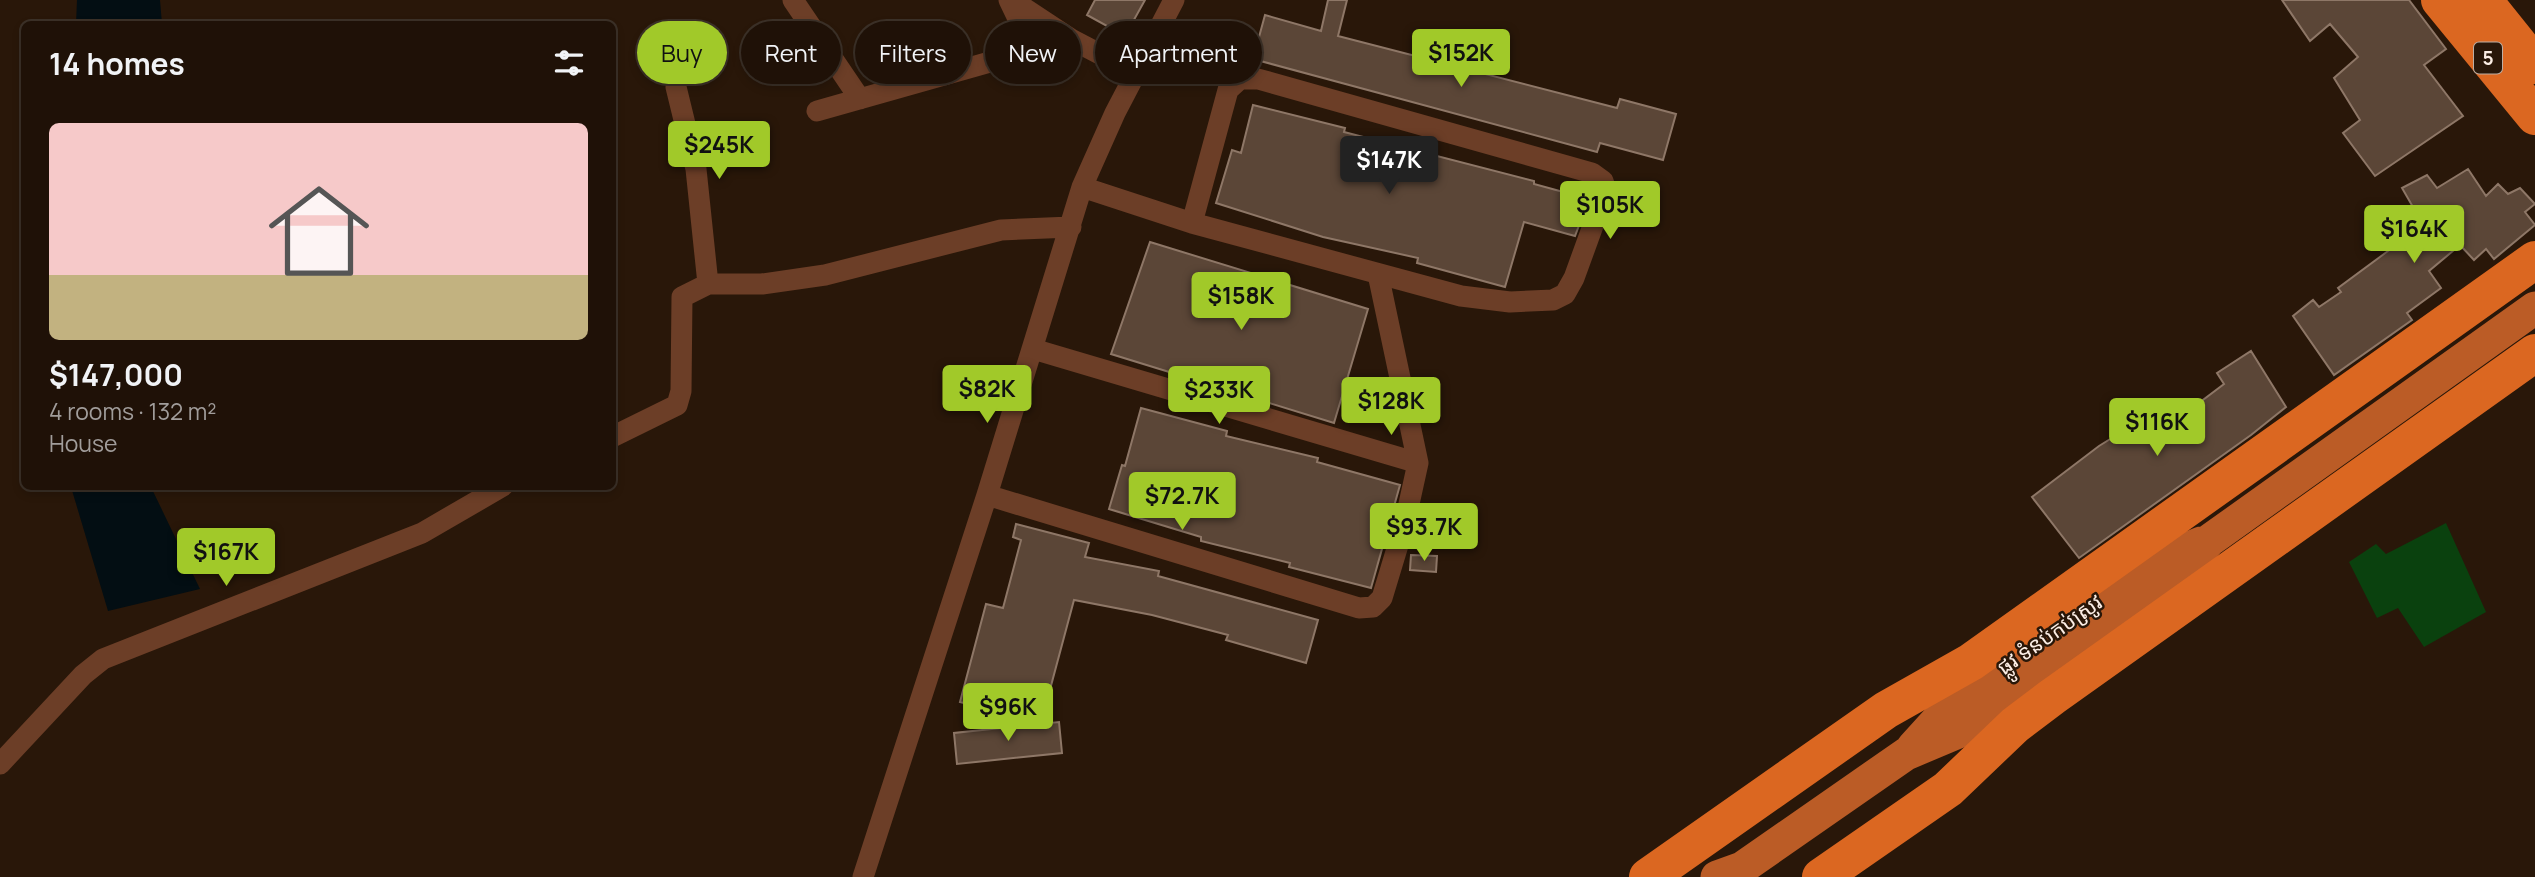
<!DOCTYPE html>
<html lang="en">
<head>
<meta charset="utf-8">
<style>
	:root { --surface:#1f1107; --page:#271a11; --text:#f1f3f6; --muted:#a19d9b; --line:#3c3128; --accent:#a1c929 }
	body { margin:0; font-family:Manrope,"Noto Sans Khmer",sans-serif; background:var(--page); color:var(--text); height:100vh; display:flex; flex-direction:column; font-size:26px; white-space:nowrap }
	* { box-sizing:border-box; margin:0 }
	p { font-size:23px; color:var(--muted) }
	.icon { flex:none; width:38px; height:38px; fill:none; stroke:currentColor; stroke-width:2; stroke-linecap:round; stroke-linejoin:round }
	.map { position:relative; flex:1; overflow:hidden }
	.panel { position:absolute; left:21px; top:21px; width:595px; height:469px; display:flex; flex-direction:column; background:var(--surface); border-radius:10px; box-shadow:0 4px 10px #0003,0 0 0 2px var(--line) }
	.panel>* { flex:none }
	.top-card { position:absolute; left:637px; top:21px; width:665px; height:63px; display:flex; gap:14px }
	.price { position:absolute; translate:-50% -60px; padding:0 16px; border-radius:7px; background:var(--accent); color:#111; font-size:23px; line-height:46px; filter:drop-shadow(0 2px 4px #0008) }
	.price::after { content:''; position:absolute; left:50%; top:42px; width:21px; height:16px; margin-left:-10px; background:inherit; clip-path:polygon(0 0,100% 0,50% 100%) }
	.price.on { background:#222; color:#fff }
	ul { padding:0; list-style:none }
	li { display:grid; align-content:center; gap:14px; height:371px; padding:0 28px }
	li+li { border-top:2px solid var(--line) }
	li span { display:grid; place-items:center; height:217px; border-radius:10px; color:#555 }
	li>.icon { margin-inline-start:auto }
	span .icon { width:126px; height:126px; fill:#fffc; stroke-width:1 }
	li b { font-size:30px }
	h2 { display:flex; justify-content:space-between; align-items:center; height:84px; padding:0 28px; font-size:30px }
	.tag { padding:0 24px; border-radius:32px; background:var(--surface); box-shadow:0 4px 10px #0003,0 0 0 2px var(--line); font-size:24px; line-height:63px }
	.tag.on { background:var(--accent); color:#111 }
	.map>svg:first-child { display:block }
</style>
</head>
<body>
<div class="map">
<svg width="2535" height="877" viewBox="0 0 2535 877">
	<rect width="100%" height="100%" fill="#291709"/>
	<path fill="#0a410e" d="M2446 523 2486 612 2424 647 2398 608 2377 618 2349 562 2376 544 2386 554Z"/>
	<path fill="#030e13" d="M77 0H160L162 24H76Z
		M71 487H151L200 589 108 611Z"/>
	<path fill="#5b4637" stroke="#8e7767" stroke-width="2" d="M1095 0H1145L1125 36 1087 15Z
		M1328 0H1347L1338 36 1617 108 1620 99 1676 114 1663 160 1600 143 1597 152 1253 59 1265 15 1321 31Z
		M2282 0H2409L2446 49 2424 65 2463 116 2375 176 2343 133 2360 120 2334 78 2358 57 2330 24 2310 41Z
		M1253 105 1345 128 1344 132 1534 181V184L1589 199 1575 236 1524 222 1505 287 1417 263 1418 258 1323 237 1216 203 1232 150 1241 153Z
		M2468 169 2486 196 2498 184 2508 194 2520 188 2535 204 2525 212 2535 225 2494 259 2486 249 2474 260 2460 245 2429 271 2441 288 2407 313 2412 320 2334 375 2293 316 2313 300 2319 307 2341 292 2338 288 2388 251 2386 247 2421 221 2402 188 2427 175 2437 188Z
		M1150 242 1368 309 1334 423 1111 354Z
		M2251 351 2286 407 2251 435 2079 558 2032 497 2099 446 2149 415 2154 422 2169 413 2175 421 2224 384 2217 373Z
		M1141 408 1227 431 1226 436 1318 458 1317 462 1400 485 1371 588 1289 567 1290 563 1201 541V537L1109 509 1122 465 1125 466Z
		M1016 524 1089 543 1085 557 1159 571 1158 576 1318 620 1306 663 1226 640 1228 635 1152 615 1074 600 1041 723 960 702 986 604 1003 608 1021 540 1013 537Z
		M1411 555 1437 556 1436 572 1410 570Z
		M1059 722 1062 753 957 764 954 733Z"/>
	<g fill="none" stroke-linecap="round" stroke-linejoin="round">
		<path stroke="#6c3e27" stroke-width="21" d="M793 0 860 99
			M1009 0 1033 50
			M1012 0 1071 39
			M676 87 696 169 708 284
			M817 111 1071 39 1136 73
			M1082 187 1192 223 1461 296 1510 302 1553 300 1565 294 1574 278 1606 190 1603 181 1592 173 1258 79H1240L1228 90 1192 223
			M1033 349 1418 463
			M612 437 677 405 681 391 682 297 708 284H762L825 275 1001 230 1071 227
			M987 495 1359 608 1373 607 1382 598 1405 522 1418 463 1378 274
			M0 764 83 675 103 659 422 533 503 486
			M863 877 987 495 1082 187 1115 113 1174 0"/>
		<path stroke="#bb5c26" stroke-width="33" d="M1913 747 1952 704 2150 564 2201 543
			M1717 877 1742 868 1906 754 1970 727 2167 586 2210 540 2535 308"/>
		<path stroke="#db6721" stroke-width="38" d="M2440 0 2535 116
			M2483 0 2535 65
			M1648 877 1886 710 1971 662 2535 260
			M1821 877 1948 789 2015 725 2052 697 2535 353"/>
	</g>
	<g text-anchor="middle" stroke-width="5" stroke-linejoin="round" paint-order="stroke">
		<rect fill="#291709" stroke="#bdaea3" stroke-width="2" x="2474" y="42.5" width="28" height="31" rx="5"/>
		<g font-size="19" font-weight="bold" fill="#fceee5">
			<text x="2488" y="65">5</text>
		</g>
		<g font-size="21" fill="#fceee5" stroke="#291709">
			<text transform="translate(2050 635) rotate(-35)" y="7">ផ្លូវ ទំនប់កប់ស្រូវ</text>
		</g>
	</g>
</svg>
<b class="price" style="left:1461px;top:89px">$152K</b>
<b class="price" style="left:719px;top:181px">$245K</b>
<b class="price on" style="left:1389px;top:196px">$147K</b>
<b class="price" style="left:1610px;top:241px">$105K</b>
<b class="price" style="left:2414px;top:265px">$164K</b>
<b class="price" style="left:1241px;top:332px">$158K</b>
<b class="price" style="left:987px;top:425px">$82K</b>
<b class="price" style="left:1219px;top:426px">$233K</b>
<b class="price" style="left:1391px;top:437px">$128K</b>
<b class="price" style="left:2157px;top:458px">$116K</b>
<b class="price" style="left:1182px;top:532px">$72.7K</b>
<b class="price" style="left:1424px;top:563px">$93.7K</b>
<b class="price" style="left:226px;top:588px">$167K</b>
<b class="price" style="left:1008px;top:743px">$96K</b>
<div class="top-card">
<a class="tag on">Buy</a>
<a class="tag">Rent</a>
<a class="tag">Filters</a>
<a class="tag">New</a>
<a class="tag">Apartment</a>
</div>
<section class="panel">
<h2>14 homes<svg class="icon" aria-label="filters" viewBox="0 0 24 24"><path d="M4 7h16M4 17h16"/><circle cx="9" cy="7" r="2"/><circle cx="15" cy="17" r="2"/></svg></h2>
<ul>
<li><span style="background:linear-gradient(#f6c9c9 70%,#c2b280 0)"><svg class="icon" aria-label="home" viewBox="0 0 24 24"><path d="M3 11l9-7 9 7M6 9v11h12V9"/></svg></span><div><b>$147,000</b><p>4 rooms · 132 m²</p><p>House</p></div></li>
</ul>
</section>
</div>
</body>
</html>
